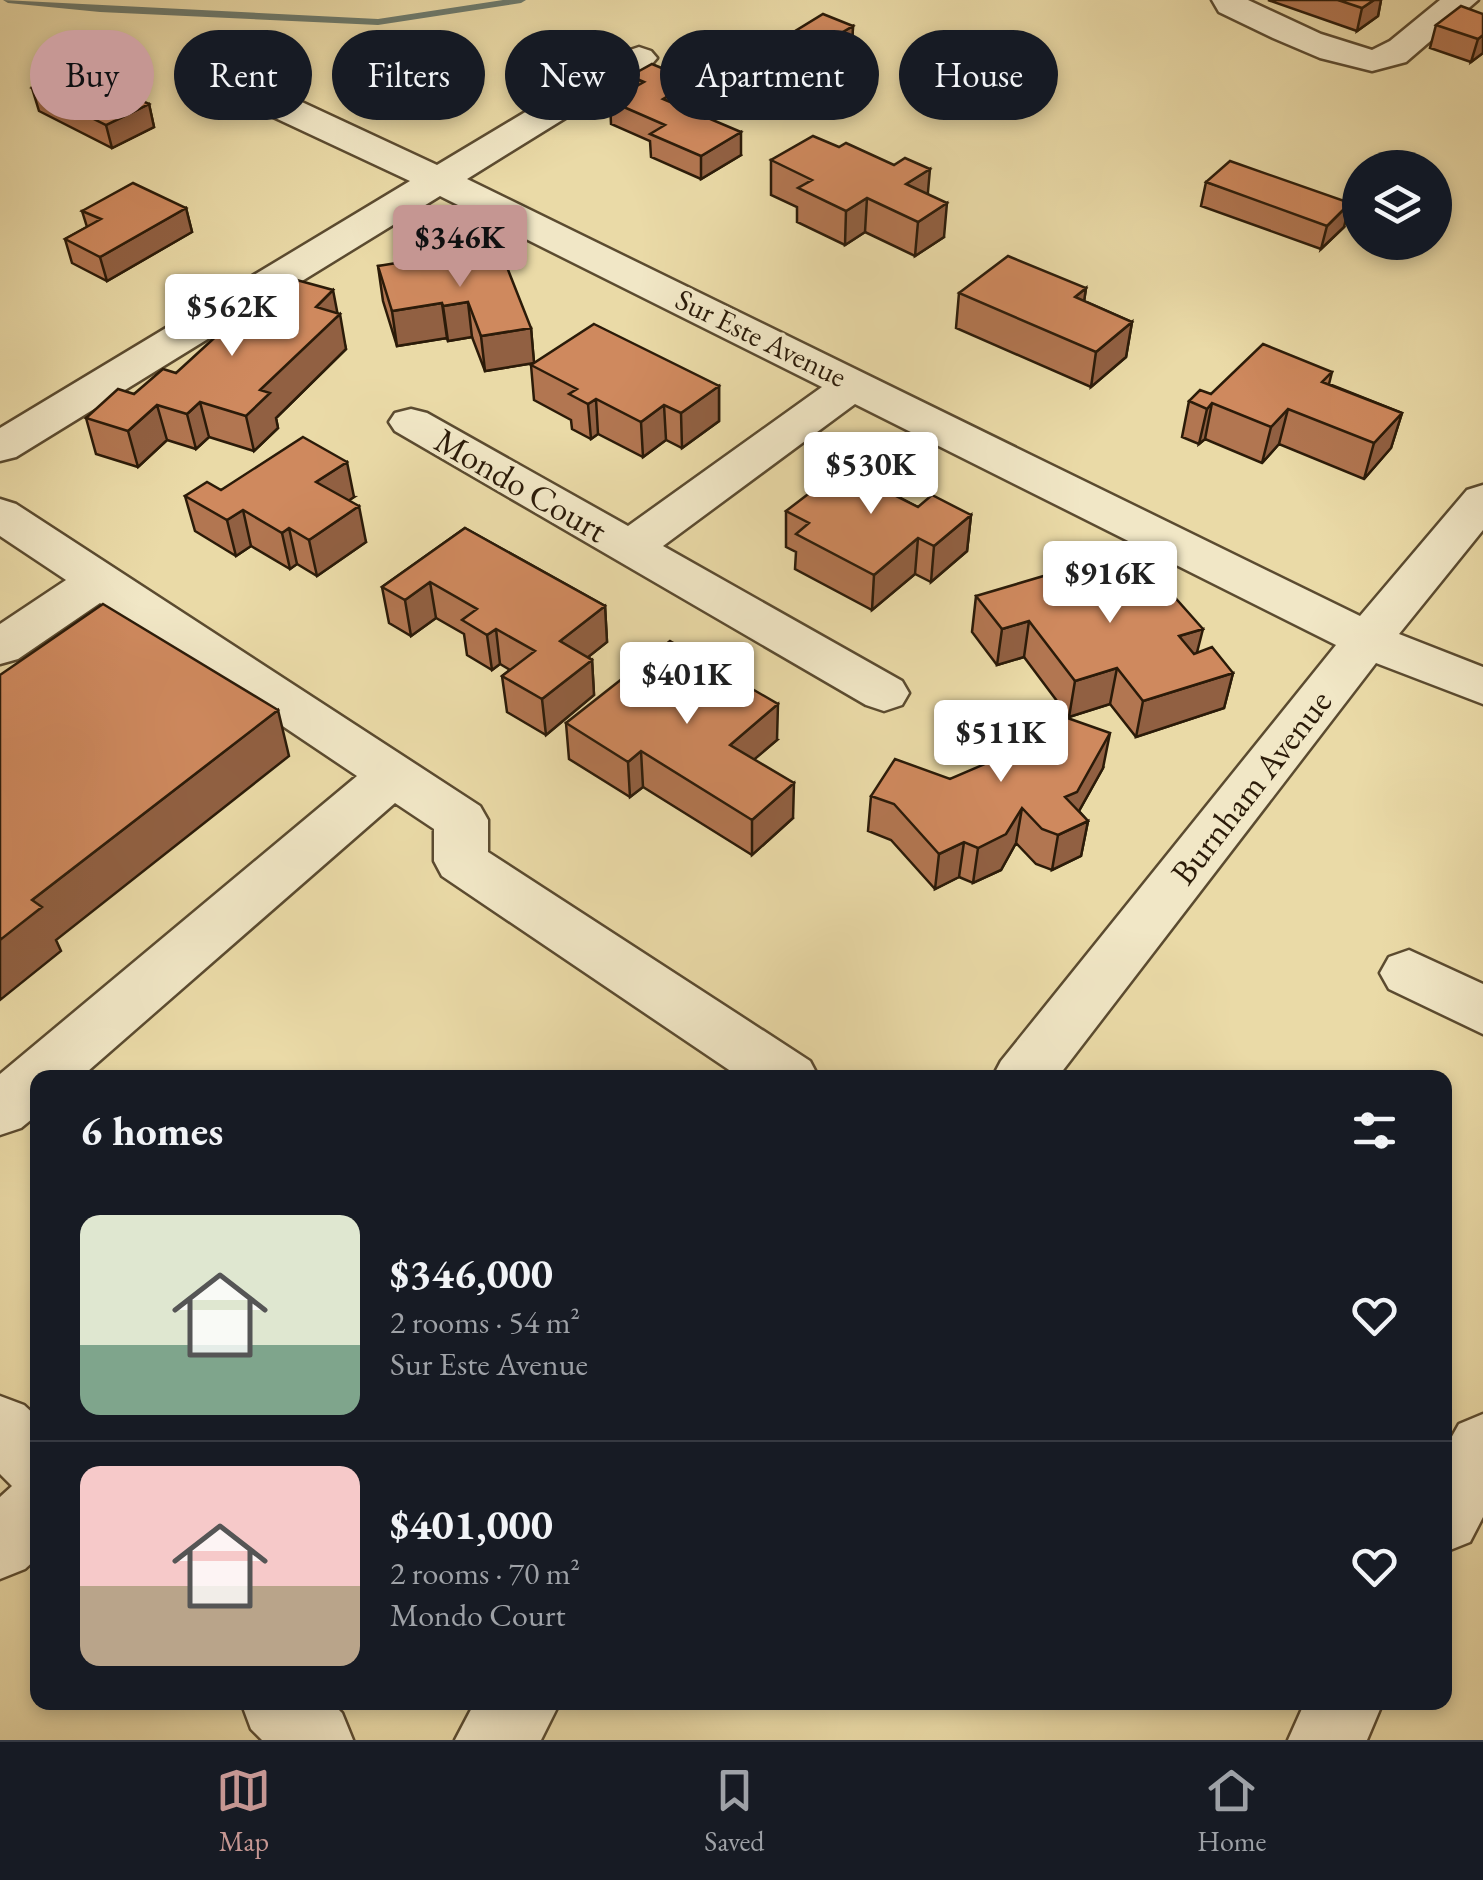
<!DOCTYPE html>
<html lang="en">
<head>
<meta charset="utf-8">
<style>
	:root { --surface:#171b24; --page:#20242c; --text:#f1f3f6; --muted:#9ea1a6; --line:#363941; --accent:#c59692 }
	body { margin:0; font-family:"EB Garamond",serif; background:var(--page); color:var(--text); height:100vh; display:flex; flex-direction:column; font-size:38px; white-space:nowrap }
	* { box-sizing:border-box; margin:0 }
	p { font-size:32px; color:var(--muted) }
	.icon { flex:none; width:55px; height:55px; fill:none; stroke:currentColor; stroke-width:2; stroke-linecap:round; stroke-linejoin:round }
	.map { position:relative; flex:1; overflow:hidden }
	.side { position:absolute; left:30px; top:1070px; width:1422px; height:640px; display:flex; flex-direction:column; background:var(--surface); border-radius:20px; box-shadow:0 5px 15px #0003 }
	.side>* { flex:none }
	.banner { position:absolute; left:30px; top:30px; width:1425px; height:90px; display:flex; gap:20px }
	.controls { position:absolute; left:1342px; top:150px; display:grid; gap:20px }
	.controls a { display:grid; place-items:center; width:110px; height:110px; border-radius:50%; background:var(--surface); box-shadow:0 5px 15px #0003; font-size:50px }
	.price { position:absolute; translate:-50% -85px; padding:0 22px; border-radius:10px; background:#fff; color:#222; font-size:32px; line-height:65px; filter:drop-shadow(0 2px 5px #0008) }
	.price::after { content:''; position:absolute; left:50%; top:60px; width:30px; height:22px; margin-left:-15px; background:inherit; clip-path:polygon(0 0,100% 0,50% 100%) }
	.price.current { background:var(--accent); color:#111 }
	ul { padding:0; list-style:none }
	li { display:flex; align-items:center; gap:30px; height:250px; padding:0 50px }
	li+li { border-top:2px solid var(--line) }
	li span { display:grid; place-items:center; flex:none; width:280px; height:200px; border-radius:20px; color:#555 }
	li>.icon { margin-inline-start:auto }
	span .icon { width:120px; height:120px; fill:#fffc; stroke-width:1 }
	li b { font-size:42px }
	h2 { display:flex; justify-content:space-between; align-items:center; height:120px; padding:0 50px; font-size:42px }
	.tag { padding:0 35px; border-radius:45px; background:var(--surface); box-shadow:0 5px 15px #0003; font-size:35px; line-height:90px }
	.tag.current { background:var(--accent); color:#111 }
	.menu { display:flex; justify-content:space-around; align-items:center; height:140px; border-top:2px solid var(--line); background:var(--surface); font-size:28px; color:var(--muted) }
	.menu a { display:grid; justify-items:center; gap:5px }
	.menu .current { color:var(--accent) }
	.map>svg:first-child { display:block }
</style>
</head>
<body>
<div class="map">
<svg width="1483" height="1740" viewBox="0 0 1483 1740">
	<rect width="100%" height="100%" fill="#eadaa7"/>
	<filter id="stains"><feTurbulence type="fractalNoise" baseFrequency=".002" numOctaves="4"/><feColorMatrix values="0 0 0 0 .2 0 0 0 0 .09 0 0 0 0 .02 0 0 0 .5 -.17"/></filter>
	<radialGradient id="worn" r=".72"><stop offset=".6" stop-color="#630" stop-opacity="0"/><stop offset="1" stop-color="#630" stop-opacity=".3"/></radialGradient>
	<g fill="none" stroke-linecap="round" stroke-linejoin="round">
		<path fill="#6d7a6d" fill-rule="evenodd" d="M3 0 378 19 503 0H526L521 3 378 25 100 12 8 3Z"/>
		<g stroke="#5b4b30" stroke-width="5">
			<path id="minor" d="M1212 0H1248L1321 34 1372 50 1390 41 1440 0H1478L1406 62 1372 71 1320 58 1273 38 1219 12Z
				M639 47 651 51 657 58 651 65 467 179 1360 616 1467 490 1483 485V530L1399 634 1483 667V704L1376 663 1057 1078H992L1001 1061 1336 645 855 404 663 546 902 681 909 693 902 705 884 711 866 705 395 431 389 422 395 413 411 409 427 413 628 526 822 387 440 196 16 457 0 461V428L410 181 192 79 187 71 192 63 205 60 218 63 437 165 627 51Z
				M0 499 16 504 480 806 488 820V852L810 1061 819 1078H741L442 876 434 861V829L395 803 80 1078H38V1114L21 1128 0 1135V1074L357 776 100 603 18 659 0 664V624L66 580 0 536Z
				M1409 950 1483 984V1034L1389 989 1380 973 1389 957Z
				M0 1396 24 1405 38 1418V1557L25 1569 0 1579V1497L12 1486 0 1474Z
				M1483 1414V1517L1470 1542 1445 1552V1449L1459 1424Z
				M241 1702H331L342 1713 353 1740H262L251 1729Z
				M475 1702H560L541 1740H455Z
				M1305 1702H1383L1367 1740H1288Z"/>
		</g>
		<use href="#minor" fill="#f1e7c6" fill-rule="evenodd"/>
	</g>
	<path fill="#b27651" stroke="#2b1b09" stroke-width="2.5" d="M1268 0H1381L1378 16 1357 31Z
		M1483 14V53L1471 62 1430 48 1436 25Z
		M853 26 852 48 771 97 725 78V56L782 39Z
		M630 76 694 104 686 108 741 155 701 179 651 157 650 141 611 124 610 101 631 89Z
		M32 88 149 104 154 127 112 148 39 111Z
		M771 160 928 194 944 237 915 256 865 232 845 245 797 222V207L771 195Z
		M1206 182 1344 227 1321 249 1201 206Z
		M186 208 192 232 107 281 72 263 65 239 87 227 82 211Z
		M378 266H410L531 328 534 363 719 386V421L682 448 666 440 643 457 598 434 591 439 572 429 571 420 534 400 531 365 534 363 485 371 472 337 448 341 447 338 397 346 383 301Z
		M1086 288 1084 301 1132 322 1126 357 1091 387 956 328 959 293Z
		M337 313 346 349 276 418 278 428 254 451 209 437 196 449 167 440 138 467 96 454 86 418 176 373Z
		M1332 372 1329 384 1402 413 1391 448 1364 479 1279 444 1262 463 1205 439 1199 444 1182 437 1189 401 1211 394Z
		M221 490 354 497 349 500 366 542 317 576 297 564 290 569 251 546 236 556 195 531 185 496Z
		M897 496 918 507 971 515 967 551 931 582 915 574 872 610 795 569 796 552 786 547V511Z
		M465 528 605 606 607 642 588 657 592 660 594 695 546 735 507 712 502 676 510 670 500 664 492 670 467 655 464 634 436 618 411 636 389 623 382 587Z
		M976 596 1197 652 1233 673 1224 708 1136 737 1110 704 1069 717 1024 657 997 665 972 632Z
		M566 723 777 740 754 759 793 818 752 855 643 787 630 797 569 759Z
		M1103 768 1079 811 1088 821 1081 856 1052 870 1036 864 1016 843 1001 870 973 883 959 877 935 889 891 840 868 831 871 796 950 779Z"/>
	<path fill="#916042" stroke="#2b1b09" stroke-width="2.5" d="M1374 0H1381L1378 16 1357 31 1362 8Z
		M853 26 852 48 771 97V74Z
		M1483 35V53L1471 62 1478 39Z
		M693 81 694 104 664 122 663 99Z
		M149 104 154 127 112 148 106 125Z
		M741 132V155L701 179V156Z
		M930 169 927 203 906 184Z
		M867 198 865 232 845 245 846 211Z
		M947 203 944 237 915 256 918 222Z
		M1350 203 1344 227 1321 249 1327 226Z
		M186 208 192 232 107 281 100 257Z
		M1086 288 1081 323 1075 297Z
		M333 290 338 316 340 314 346 349 276 418 278 428 254 451 246 416 260 390 316 307Z
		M468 302 472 337 448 341 443 306Z
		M442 303 447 338 397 346 392 311Z
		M1132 322 1126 357 1091 387 1096 352Z
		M531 328 534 363 485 371 481 336Z
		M719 386V421L682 448 681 413Z
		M596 399 598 434 591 439 588 404Z
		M200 402 209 437 196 449 187 414Z
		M1212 403 1205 439 1199 444 1207 409Z
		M157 405 167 440 138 467 128 431Z
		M664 405 666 440 643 457 641 422Z
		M1288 409 1279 444 1262 463 1271 427Z
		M1402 413 1391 448 1364 479 1374 443Z
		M347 462 354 497 323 518 316 482Z
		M898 476 895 512 882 489Z
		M359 506 366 542 317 576 309 540Z
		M243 510 251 546 236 556 227 520Z
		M971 515 967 551 931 582 934 546Z
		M289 528 297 564 290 569 282 533Z
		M918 538 915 574 872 610 874 575Z
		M430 582 436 618 411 636 405 600Z
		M605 606 607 642 563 677 560 641Z
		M1029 621 1024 657 997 665 1002 629Z
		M496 629 500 664 492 670 487 635Z
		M1203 629 1194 664 1179 636Z
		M592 660 594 695 546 735 542 699Z
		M1117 668 1110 704 1069 717 1075 681Z
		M1233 673 1224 708 1136 737 1143 701Z
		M778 704 777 740 730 780V745Z
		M278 710 289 756 56 940 61 951 0 1000V940L32 900Z
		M1110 733 1103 768 1070 827 1065 797Z
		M641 751 643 787 630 797 628 762Z
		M794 783 793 818 752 855V820Z
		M1022 808 1016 843 1001 870 973 883 978 848Z
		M1088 821 1081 856 1052 870 1058 835Z
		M964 842 959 877 935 889 939 854Z"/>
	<path fill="#cf895e" stroke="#2b1b09" stroke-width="2.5" d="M1338 0H1374L1362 8Z
		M1461 6 1483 14V35L1478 39 1436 25Z
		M823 14 853 26 771 74 725 56 765 32 782 39Z
		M652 64 693 81 663 99 741 132 701 156 650 134 665 125 610 101 644 82 630 76Z
		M74 68 149 104 106 125 32 88Z
		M813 136 839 147 846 143 894 165 905 158 930 169 906 184 947 203 918 222 867 198 846 211 798 188 812 180 771 160Z
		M1230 161 1350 203 1327 226 1206 182Z
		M133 183 186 208 100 257 65 239 101 219 82 211Z
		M501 252 531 328 481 336 468 302 443 306 442 303 392 311 378 266 409 261 410 266Z
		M1008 256 1086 288 1075 297 1132 322 1096 352 959 293Z
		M282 276 333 290 316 307 340 314 260 390 270 393 246 416 200 402 187 414 157 405 128 431 86 418 118 389 134 394 163 369 176 373Z
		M594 324 719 386 681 413 664 405 641 422 596 399 588 404 569 394 577 389 531 365Z
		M1263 344 1332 372 1322 382 1402 413 1374 443 1288 409 1271 427 1212 403 1207 409 1189 401 1200 390 1211 394Z
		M303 437 347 462 316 482 359 506 309 540 289 528 282 533 243 510 227 520 185 496 207 482 221 490Z
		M858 456 898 476 882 489 918 507 932 495 971 515 934 546 918 538 874 575 796 534 809 523 786 511Z
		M465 528 605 606 560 641 592 660 542 699 502 676 535 651 496 629 487 635 462 620 477 609 430 582 405 600 382 587Z
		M1118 554 1147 587 1162 583 1203 629 1179 636 1194 654 1212 647 1233 673 1143 701 1117 668 1075 681 1029 621 1002 629 976 596Z
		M103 604 278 710 32 900 42 907 0 940V675Z
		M670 641 778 704 730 745 794 783 752 820 641 751 628 762 566 723Z
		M1039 708 1110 733 1077 792 1065 797 1088 821 1058 835 1042 829 1022 808 1006 834 978 848 964 842 939 854 894 804 871 796 895 759 950 779 1001 757 1026 713Z"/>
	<g text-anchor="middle" stroke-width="8" stroke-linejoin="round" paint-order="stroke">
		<g font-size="30" fill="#2b1b09" stroke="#f1e7c6">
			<text transform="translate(761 338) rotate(26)" y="10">Sur Este Avenue</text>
		</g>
		<g font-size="35" fill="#2b1b09" stroke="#f1e7c6">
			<text transform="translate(521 485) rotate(30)" y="12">Mondo Court</text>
			<text transform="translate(1251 787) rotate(-52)" y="12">Burnham Avenue</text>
		</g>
	</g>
	<rect width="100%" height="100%" filter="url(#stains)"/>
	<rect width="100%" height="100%" fill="url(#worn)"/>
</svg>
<div class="controls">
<a><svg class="icon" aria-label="layers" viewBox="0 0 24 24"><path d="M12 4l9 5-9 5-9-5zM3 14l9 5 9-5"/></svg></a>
</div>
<b class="price current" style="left:460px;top:290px">$346K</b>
<b class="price" style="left:232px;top:359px">$562K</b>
<b class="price" style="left:871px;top:517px">$530K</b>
<b class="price" style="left:1110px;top:626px">$916K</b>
<b class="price" style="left:687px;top:727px">$401K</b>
<b class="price" style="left:1001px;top:785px">$511K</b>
<div class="banner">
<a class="tag current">Buy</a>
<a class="tag">Rent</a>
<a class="tag">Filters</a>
<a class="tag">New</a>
<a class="tag">Apartment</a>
<a class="tag">House</a>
</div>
<section class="side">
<h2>6 homes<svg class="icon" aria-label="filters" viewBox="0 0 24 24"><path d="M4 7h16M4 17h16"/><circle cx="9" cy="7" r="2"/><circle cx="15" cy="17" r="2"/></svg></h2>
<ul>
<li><span style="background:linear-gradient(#dfe7d0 65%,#7fa58c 0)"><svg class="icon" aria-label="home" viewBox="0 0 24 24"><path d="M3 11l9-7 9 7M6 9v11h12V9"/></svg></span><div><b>$346,000</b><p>2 rooms · 54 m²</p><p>Sur Este Avenue</p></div><svg class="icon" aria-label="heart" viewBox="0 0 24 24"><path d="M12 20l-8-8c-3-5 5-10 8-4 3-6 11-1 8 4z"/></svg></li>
<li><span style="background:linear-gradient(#f6c9c9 60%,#b9a48a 0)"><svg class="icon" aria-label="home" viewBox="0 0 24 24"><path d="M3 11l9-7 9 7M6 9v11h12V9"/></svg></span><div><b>$401,000</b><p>2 rooms · 70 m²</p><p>Mondo Court</p></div><svg class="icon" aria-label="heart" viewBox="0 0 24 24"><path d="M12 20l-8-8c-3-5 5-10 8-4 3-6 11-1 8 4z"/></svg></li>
</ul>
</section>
</div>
<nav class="menu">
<a class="current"><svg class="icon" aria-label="map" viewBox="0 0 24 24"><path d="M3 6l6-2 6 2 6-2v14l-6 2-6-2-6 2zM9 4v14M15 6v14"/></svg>Map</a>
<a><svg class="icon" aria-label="saved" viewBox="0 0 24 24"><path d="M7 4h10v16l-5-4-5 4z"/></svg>Saved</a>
<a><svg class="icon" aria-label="home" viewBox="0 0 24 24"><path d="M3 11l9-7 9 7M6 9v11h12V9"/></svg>Home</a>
</nav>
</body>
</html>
